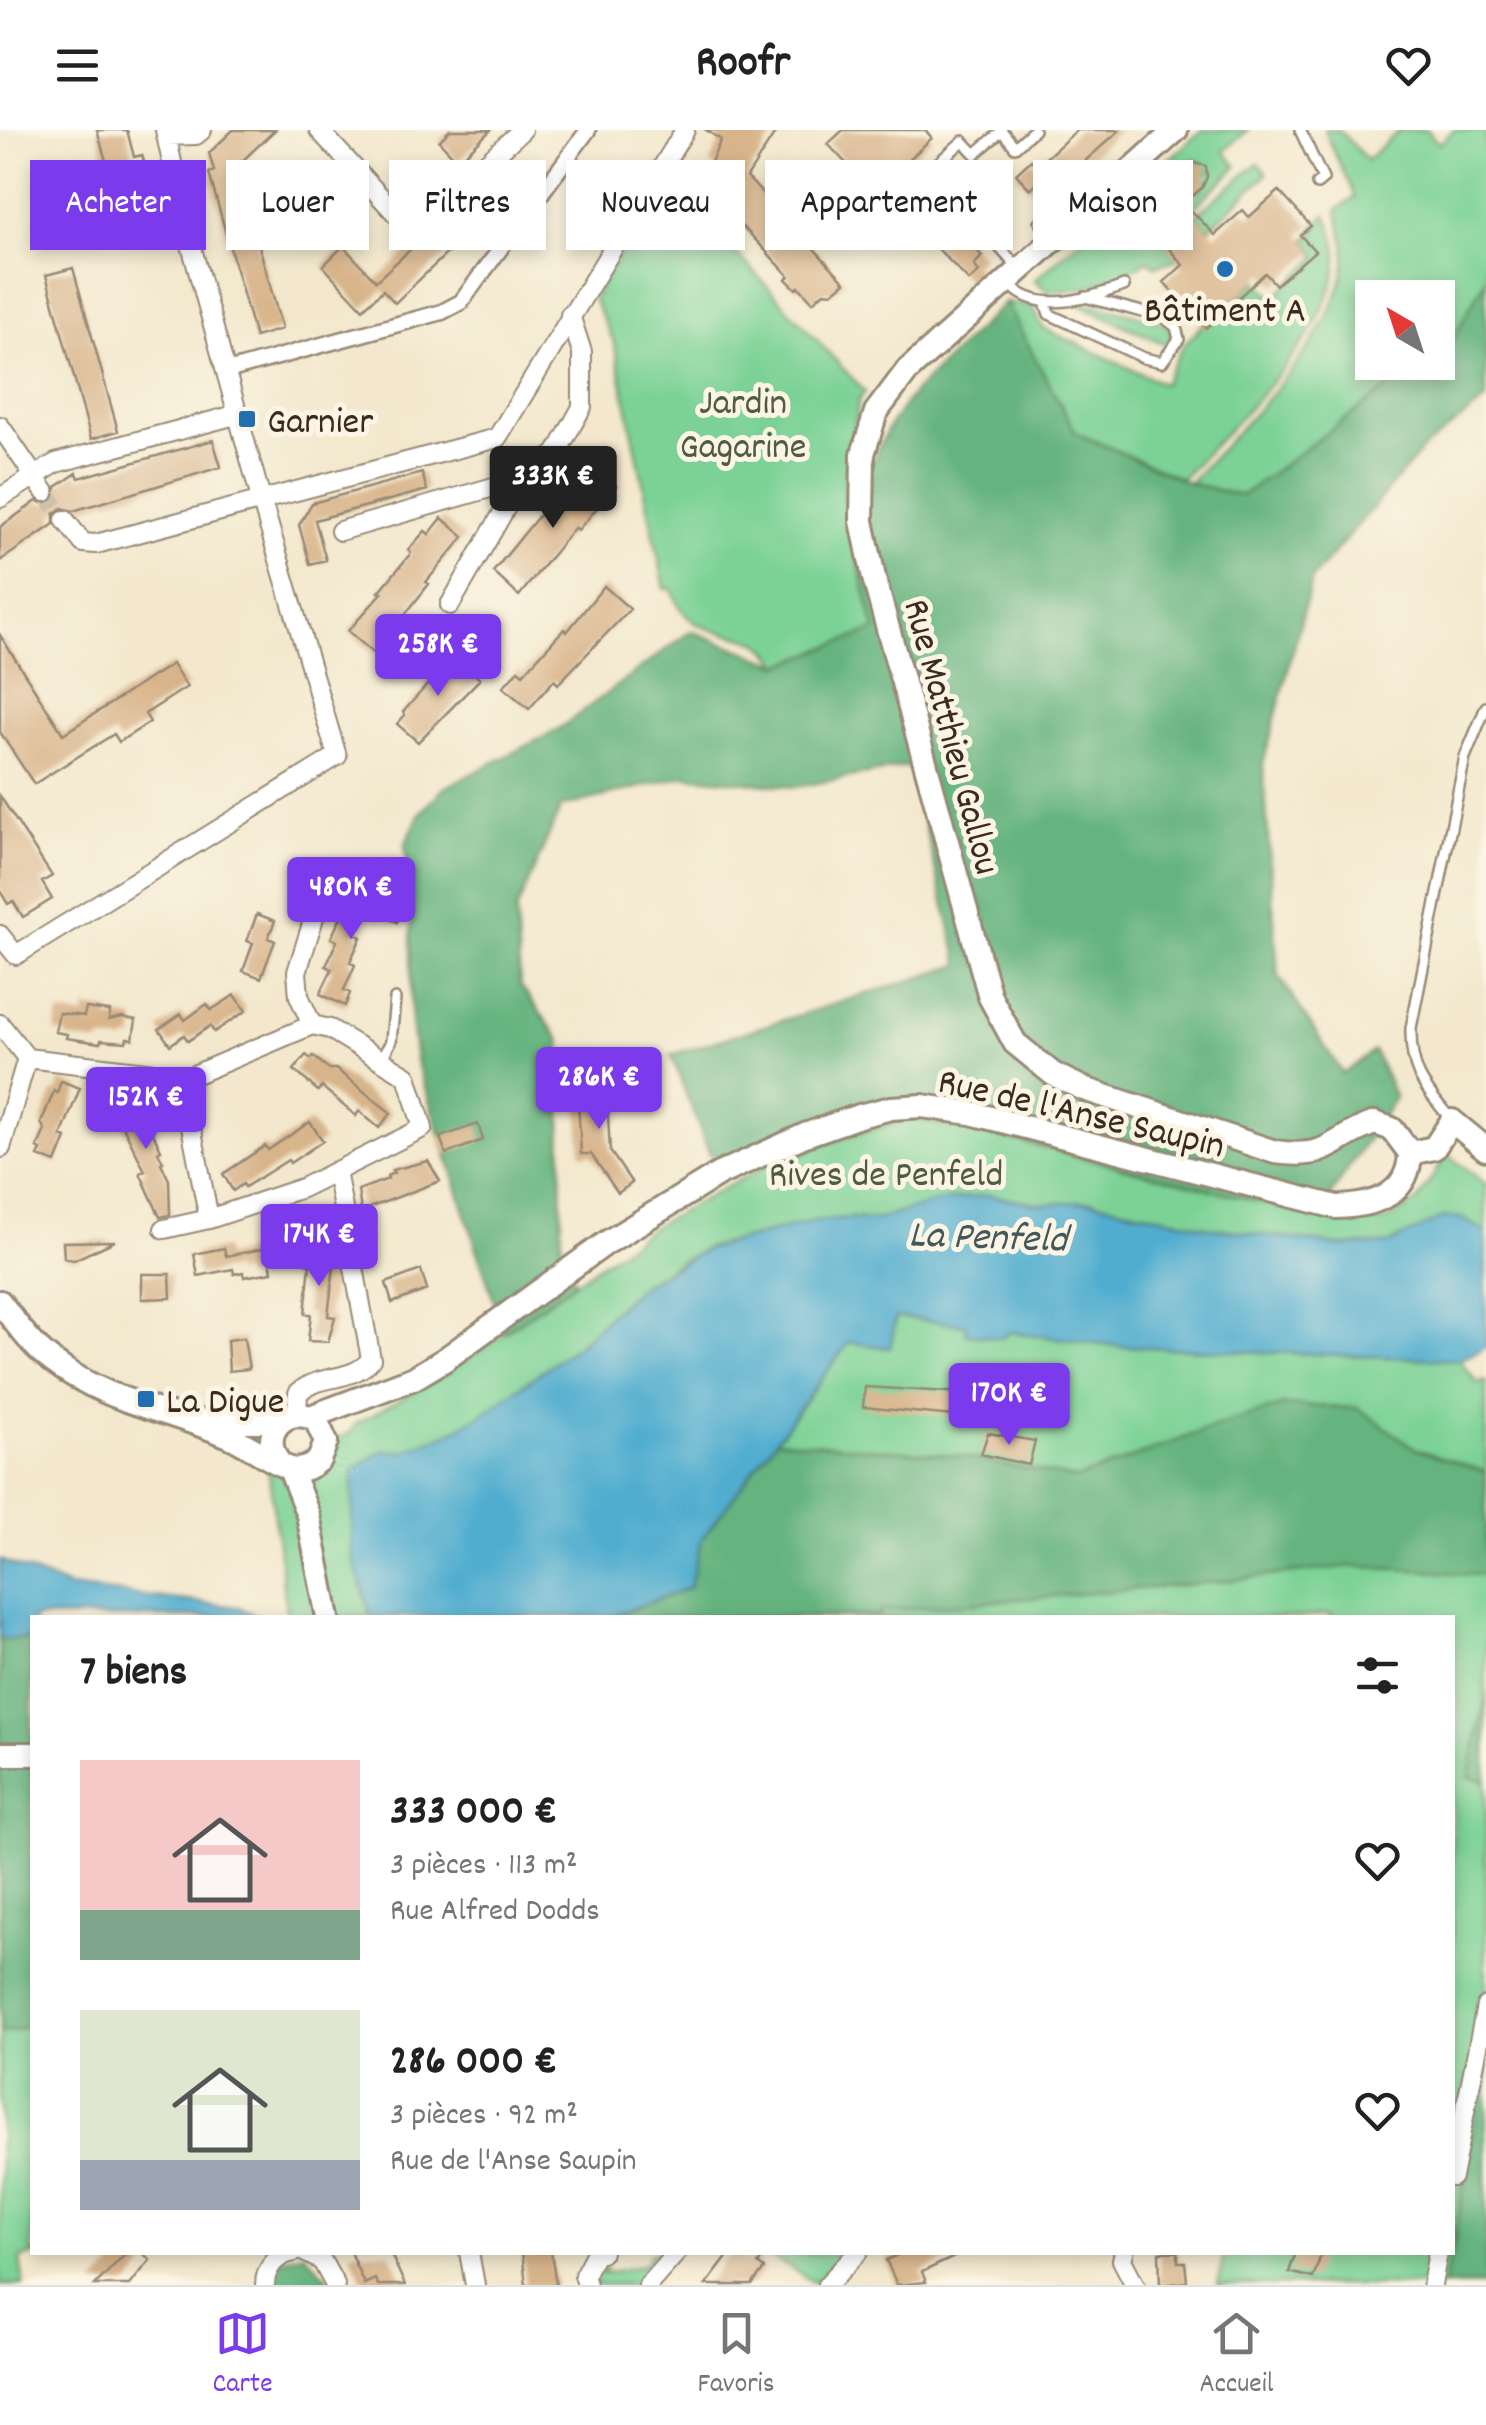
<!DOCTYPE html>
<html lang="fr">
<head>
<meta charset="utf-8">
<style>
	:root { --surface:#fff; --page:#f6f6f6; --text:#222; --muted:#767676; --line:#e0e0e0; --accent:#7c3aed }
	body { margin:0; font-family:Dekko,sans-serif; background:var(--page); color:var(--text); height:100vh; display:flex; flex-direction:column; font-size:38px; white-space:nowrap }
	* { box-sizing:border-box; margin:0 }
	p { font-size:32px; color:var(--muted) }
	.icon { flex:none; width:55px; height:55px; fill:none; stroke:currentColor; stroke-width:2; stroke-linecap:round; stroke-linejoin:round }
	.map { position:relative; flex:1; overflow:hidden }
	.details { position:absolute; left:30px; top:1485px; width:1425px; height:640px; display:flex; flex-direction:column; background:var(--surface); border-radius:0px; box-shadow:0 5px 15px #0003 }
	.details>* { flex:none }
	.top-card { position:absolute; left:30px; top:30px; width:1428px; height:90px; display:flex; gap:20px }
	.needle { width:65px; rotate:321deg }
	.tools { position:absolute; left:1355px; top:150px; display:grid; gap:20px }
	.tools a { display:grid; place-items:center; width:100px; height:100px; border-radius:0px; background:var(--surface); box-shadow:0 5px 15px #0003; font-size:50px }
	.price { position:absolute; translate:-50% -85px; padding:0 22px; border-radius:10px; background:var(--accent); color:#fff; font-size:32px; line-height:65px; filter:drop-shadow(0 2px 5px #0008) }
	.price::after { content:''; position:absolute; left:50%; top:60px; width:30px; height:22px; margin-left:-15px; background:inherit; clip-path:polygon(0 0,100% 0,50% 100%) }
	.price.active { background:#222; color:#fff }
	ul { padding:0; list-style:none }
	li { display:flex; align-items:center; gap:30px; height:250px; padding:0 50px }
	li span { display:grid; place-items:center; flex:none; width:280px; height:200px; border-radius:0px; color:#555 }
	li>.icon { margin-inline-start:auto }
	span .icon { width:120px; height:120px; fill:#fffc; stroke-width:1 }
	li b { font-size:42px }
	h2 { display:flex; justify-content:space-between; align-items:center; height:120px; padding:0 50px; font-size:42px }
	.chip { padding:0 35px; border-radius:0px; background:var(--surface); box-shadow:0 5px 15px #0003; font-size:35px; line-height:90px }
	.chip.active { background:var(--accent); color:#fff }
	header { display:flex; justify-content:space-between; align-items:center; height:130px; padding:0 50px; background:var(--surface); font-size:45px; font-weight:700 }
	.tabs { display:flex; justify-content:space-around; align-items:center; height:140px; border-top:2px solid var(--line); background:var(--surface); font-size:28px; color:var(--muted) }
	.tabs a { display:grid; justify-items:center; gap:5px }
	.tabs .active { color:var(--accent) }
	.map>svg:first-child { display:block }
</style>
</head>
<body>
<header><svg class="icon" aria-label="menu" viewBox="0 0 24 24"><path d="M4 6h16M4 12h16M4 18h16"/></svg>Roofr<svg class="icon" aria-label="heart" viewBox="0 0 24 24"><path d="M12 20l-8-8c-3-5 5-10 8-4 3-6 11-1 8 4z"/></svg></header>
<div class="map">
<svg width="1486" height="2155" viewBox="0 0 1486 2155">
	<rect width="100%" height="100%" fill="#fcf5e5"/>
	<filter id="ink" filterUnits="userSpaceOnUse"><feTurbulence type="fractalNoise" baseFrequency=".01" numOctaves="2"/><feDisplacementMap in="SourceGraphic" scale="20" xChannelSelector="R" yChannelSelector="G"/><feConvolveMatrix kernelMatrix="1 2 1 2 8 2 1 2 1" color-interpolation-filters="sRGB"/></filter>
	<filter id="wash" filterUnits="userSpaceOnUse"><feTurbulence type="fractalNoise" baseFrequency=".0048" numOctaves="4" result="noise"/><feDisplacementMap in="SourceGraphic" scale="40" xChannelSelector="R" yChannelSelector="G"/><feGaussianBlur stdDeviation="2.25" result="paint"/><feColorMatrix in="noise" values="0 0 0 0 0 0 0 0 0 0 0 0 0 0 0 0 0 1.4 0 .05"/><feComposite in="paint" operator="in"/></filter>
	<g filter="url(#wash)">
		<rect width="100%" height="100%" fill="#f3e8cd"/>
		<path fill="#7cd296" stroke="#5c7e5a" stroke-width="2.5" d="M1202 0H1248L1224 21 1237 37 1191 80 1182 70 1202 59 1208 42 1198 31 1180 37 1166 52 1157 43 1147 52 1150 57H1144L1128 71 1178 129 1156 136 1149 130C1119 148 1083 162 1048 161L1035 150Z
			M1324 0H1339L1367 30 1400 0H1427L1439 14 1454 0H1486V148L1453 209 1438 221V168H1372V232L1422 233 1241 366 1189 353C1240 296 1329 218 1344 141 1348 120 1341 100 1337 80L1355 67Z
			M1258 33 1267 44 1209 99 1196 85Z
			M666 47 865 262 859 269 845 351V373L876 500 780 535C774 528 767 516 757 512 720 497 687 507 672 459H665L614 212 593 169Z
			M1326 85C1335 103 1340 125 1335 145 1319 217 1230 296 1181 349L1076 303 1005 172 1033 176 1043 198 1163 254 1183 216 1203 194 1206 197 1257 151 1273 168 1316 129 1315 121 1307 112 1285 127 1316 101 1314 98Z
			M1083 172 1156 190 1169 198 1173 212 1169 216 1080 175Z
			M915 989 1030 1014 1317 1086 1384 1092 1417 1072 1447 1024 1486 1054V1102L1461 1088 1429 1094 1411 1106 1389 1115 1343 1116 1214 1098 1091 1071 1042 1074 989 1065 941 1071 875 1090 851 1088 815 1091 707 1118 677 1133 639 1157 578 1215 480 1286 443 1306 404 1321H383L353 1340 352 1422 371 1487H287L268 1336 350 1303 356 1294 451 1241 651 1098 763 1037 854 1004Z
			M896 1187 967 1195 966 1203 1011 1202 1118 1216 1460 1230 1477 1253 1486 1251V2155H1218L1224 2123 1452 2122V1488H1331V1484L1299 1488H611L701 1410 850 1211 890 1218Z
			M0 1509H32V2122L41 2123 20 2129 24 2155H0Z
			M650 2123H665V2127L639 2155H595L593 2147 603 2129 610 2128 603 2144 646 2134Z
			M765 2123H845L815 2153Z"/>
		<path fill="#65b47f" stroke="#506f4e" stroke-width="2.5" d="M1486 148V270L1422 320 1312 449 1263 634 1278 845 1343 944 1374 921 1395 968 1317 1086 1030 1014 916 989 854 1004 763 1037 710 1025 671 925 960 835 909 636 796 657 685 646 561 677 516 781 520 855 561 911 562 1122 575 1152 504 1202 416 930 411 893V762L405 715 420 683 444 658 559 599 691 501 780 535 875 500 846 383 890 295 913 263 1005 172 1076 303 1189 353 1241 366 1422 233 1438 232V221L1453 209Z
			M1284 1275 1358 1278 1416 1319 1486 1342V1445L1352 1436 1217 1452 881 1481 879 1487 611 1488 690 1457 701 1410 776 1310 960 1326 1077 1349 1213 1297Z
			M0 1509H32V1892L17 1900 0 1903Z
			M1486 1564V1651L1469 1647Z
			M1486 1924V2155H1444L1450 2123 1452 2122Z
			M304 2123 335 2155H265L273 2132Z"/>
		<path fill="#51adcf" stroke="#466c76" stroke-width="2.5" d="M989 1065 1042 1074 1091 1071 1214 1098 1343 1116 1389 1114 1444 1087 1461 1088 1486 1102V1217L1460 1230 1118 1216 1011 1202 1002 1208 966 1204V1195L896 1187 890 1218 849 1212 701 1410 690 1457 611 1487H371L352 1423 353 1340 383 1321H404L443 1306 480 1286 578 1215 639 1157 707 1119 815 1091 851 1088 875 1090 941 1071Z
			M0 1430 69 1457 239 1477 259 1487 32 1488V1509H0Z"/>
		<g id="blocks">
			<path fill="#d8b48a" d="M97 0H127L134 27 142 25 158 79 123 90Z
				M233 0H275L237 36 282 199 255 207 209 43 214 41 209 23Z
				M450 0H491L458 31 439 11Z
				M706 0H777L747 47 845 152 832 163 824 162 813 172 799 157 796 159 786 149 789 146 749 103 741 96 739 98 723 82 727 78 719 70 730 59 717 44 719 40 710 34 721 10Z
				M843 0H925L932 8 900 38 982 126 974 135 979 142 969 151 864 42 859 47 828 14Z
				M1077 0H1120L1048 64 1038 53 1030 59 1016 44 1031 30 1037 36Z
				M1191 32 1206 36 1207 47 1202 58 1184 73 1215 105 1243 80 1249 87 1279 61 1311 96 1300 105 1315 121 1276 155 1265 143 1206 198 1164 152 1183 135 1128 71 1157 43 1166 52 1180 37Z
				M488 48 506 67 395 173 383 160 363 179 323 136 343 116 376 151Z
				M73 138 118 301 91 309 46 145Z
				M213 310 221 337 73 381 62 378 54 384V394L0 431V397L37 371 45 374 53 372 56 357 77 343 79 348Z
				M595 337 616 356 578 400 575 397 519 466 493 442 541 383 545 386 577 349 581 352Z
				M422 343 427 360 315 390 326 430 310 434 299 395 312 373Z
				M442 388 464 407 426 452 429 454 374 524 348 501 382 463 379 462 411 423 408 420 425 401 429 404Z
				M604 456 630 479 558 554 554 550 529 579 503 557 518 540 523 544 564 499 567 502Z
				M0 505 63 604 172 534 187 557 145 584 150 592 119 612 114 604 34 654 0 602Z
				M453 526 480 549 418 612 397 594 405 585 403 582Z
				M0 666 52 746 42 752 52 769 23 787 13 771 8 774 0 761Z
				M355 757 402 781 397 792 366 778 355 804 361 807 350 832 355 835 344 860 350 863 345 876 320 864 332 839 326 836 337 811 331 808Z
				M257 784 275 791 268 808 275 811 261 848 243 841 253 813 247 811Z
				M235 865 246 881 214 902 210 896 188 911 184 905 170 915 159 899 181 884 185 890 207 874 211 880Z
				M86 878 110 881 109 890 122 887 136 890 133 909 127 908 126 912 101 910 100 913 66 908 67 904 55 902 59 883 84 886Z
				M306 925 311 929 313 926 329 939H336L391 983 379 998 359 981 356 986 322 957 318 961 294 940Z
				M61 951 80 958 61 1006 66 1008 56 1033 38 1026 41 1020 37 1018 45 1000 41 993 54 961 57 963Z
				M606 952 610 1021 632 1053 618 1063 591 1024H581L577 953Z
				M133 960 161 1020 158 1022 163 1032 161 1033 169 1050 170 1085 160 1087 140 1043 145 1041 122 994 127 991 116 969Z
				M310 992 323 1011 290 1033 288 1030 245 1057 243 1054 233 1061 223 1044 265 1016 268 1020Z
				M478 994 483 1010 446 1024 440 1007Z
				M428 1031 440 1051 361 1081 358 1060 388 1049 387 1046 394 1043 392 1040Z
				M307 1107 330 1110 328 1135 334 1136 328 1186 335 1187 328 1212 308 1211 311 1184H305L310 1134 305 1133Z
				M115 1111 74 1130 64 1128 63 1112Z
				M224 1118 226 1126 268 1118 272 1142 244 1147 243 1142 234 1144 233 1139 198 1146 194 1124Z
				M421 1140 427 1160 392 1173 386 1153Z
				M142 1144H170L171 1168 142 1169Z
				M244 1208 249 1239 229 1241 227 1210Z
				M865 1257 964 1263 962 1287 863 1277Z
				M988 1303 1035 1311 1029 1335 981 1324Z
				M127 2122H142L150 2130 130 2155H95Z
				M350 2122H390L405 2155H378L375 2149 364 2154Z
				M522 2122H551L556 2155H526Z
				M731 2122H767L758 2134 764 2139 752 2155H706Z
				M904 2122H965L922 2142 926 2152 897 2155 886 2130Z
				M1159 2122H1178V2132H1185L1187 2152 1160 2155Z
				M1296 2122H1322L1313 2148 1289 2142Z"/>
		</g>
	</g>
	<g filter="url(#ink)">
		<use href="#blocks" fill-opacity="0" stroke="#978976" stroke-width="2.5"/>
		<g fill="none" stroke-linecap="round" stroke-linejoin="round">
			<path stroke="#cec2aa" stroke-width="18" stroke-dasharray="18 9" stroke-linecap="butt" d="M45 362 65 390"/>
			<g stroke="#978976" stroke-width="14">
				<path id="service" d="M1001 0 1015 17 1034 0
					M1300 0 1323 49 1317 54
					M1002 1 975 24 963 11 930 40 1018 138
					M1040 92 1055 108
					M1009 153C1035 186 1090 168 1124 156
					M1045 172 1049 184 1144 228 1162 232 1179 209 1176 197 1165 188 1085 167
					M381 931 391 911 395 869
					M1452 991C1425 957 1410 944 1411 898L1465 627 1486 577"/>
			</g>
			<g stroke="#978976" stroke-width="19">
				<path id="pedestrian" d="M227 241 442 182 461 172 588 0"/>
			</g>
			<g stroke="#978976" stroke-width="22">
				<path id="minor" d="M319 0 412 101 522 0
					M166 6 196 5 202 0
					M0 296 45 362
					M0 368 56 333 239 284
					M65 390 83 413 96 414 497 308 685 0
					M340 401 518 350 556 324 582 277V222L570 185
					M450 475 513 365 518 350
					M0 805 16 825 337 626 261 369 186 97 165 0
					M0 894 27 928 172 945 182 950 312 895 299 866 297 842 322 762
					M182 950 209 1089 302 1058 423 998 407 946 330 899 312 895
					M1 1018 27 928
					M164 1099 209 1089
					M297 1285 298 1263C319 1243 353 1253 371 1229L336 1041
					M1452 2047 1486 1876
					M304 2122 322 2131 335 2155
					M469 2122 475 2155
					M1124 2122 1122 2130 1135 2155
					M265 2155C265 2138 277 2124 295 2122
					M587 2155 584 2145 595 2124 602 2122
					M648 2155 677 2122
					M827 2155 858 2122
					M1432 2155 1438 2122"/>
			</g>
			<g stroke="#978976" stroke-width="28">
				<path id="tertiary" d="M1176 0 907 241 876 282 863 324 862 391 874 448 990 867 1015 913 1053 944 1084 959 1275 1022C1333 1030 1330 1008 1375 993L1392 999 1410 1023
					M1410 1023 1434 1018 1452 991 1486 1019
					M0 1172C15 1192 31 1215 51 1230 105 1272 169 1280 229 1306 245 1313 279 1336 291 1339 302 1342 311 1337 319 1330L326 1312 316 1290C286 1273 259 1304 278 1331
					M310 1287 414 1248 444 1230 606 1113 719 1044 805 1005 859 986 891 978 922 976 971 983 1336 1077C1373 1076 1409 1066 1410 1023
					M204 1291H280
					M290 1339 308 1385 328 1488
					M0 1624H32"/>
			</g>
			<use href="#service" stroke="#fff" stroke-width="9"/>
			<use href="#pedestrian" stroke="#fff" stroke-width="14"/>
			<use href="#minor" stroke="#fff" stroke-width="18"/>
			<use href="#tertiary" stroke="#fff" stroke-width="22"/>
		</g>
	</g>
	<g fill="#1f6fb2" stroke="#fcf5e5" stroke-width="4">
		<circle cx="1225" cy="139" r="10"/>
		<rect x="237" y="279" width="20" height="20" rx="5"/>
		<rect x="136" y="1259" width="20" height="20" rx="5"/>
	</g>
	<g text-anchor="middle" stroke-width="10" stroke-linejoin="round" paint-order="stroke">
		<g font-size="38" fill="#3b2a1e" stroke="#fcf5e5" text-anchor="start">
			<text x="1225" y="191" text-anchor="middle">Bâtiment A</text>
			<text x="267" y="302">Garnier</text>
			<text x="166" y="1282">La Digue</text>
		</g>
		<g font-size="38" fill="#4e5c42" stroke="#fcf5e5">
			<text x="743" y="283">Jardin<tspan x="743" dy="44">Gagarine</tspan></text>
			<text x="886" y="1055">Rives de Penfeld</text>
		</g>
		<g font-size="38" fill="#3b2a1e" stroke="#fcf5e5">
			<text transform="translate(954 606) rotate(75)" y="13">Rue Matthieu Gallou</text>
			<text transform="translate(1082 981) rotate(13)" y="13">Rue de l'Anse Saupin</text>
		</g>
		<g font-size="40" font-style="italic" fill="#43585c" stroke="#fcf5e5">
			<text transform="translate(988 1104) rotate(2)" y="14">La Penfeld</text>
		</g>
	</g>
</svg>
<div class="tools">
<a><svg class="needle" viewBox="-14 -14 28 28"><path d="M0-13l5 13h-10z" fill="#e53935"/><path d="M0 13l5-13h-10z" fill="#767676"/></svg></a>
</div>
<b class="price active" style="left:553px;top:401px">333K €</b>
<b class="price" style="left:438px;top:569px">258K €</b>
<b class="price" style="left:351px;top:812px">480K €</b>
<b class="price" style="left:599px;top:1002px">286K €</b>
<b class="price" style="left:146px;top:1022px">152K €</b>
<b class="price" style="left:319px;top:1159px">174K €</b>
<b class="price" style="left:1009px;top:1318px">170K €</b>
<div class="top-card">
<a class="chip active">Acheter</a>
<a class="chip">Louer</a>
<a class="chip">Filtres</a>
<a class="chip">Nouveau</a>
<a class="chip">Appartement</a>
<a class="chip">Maison</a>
</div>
<section class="details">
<h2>7 biens<svg class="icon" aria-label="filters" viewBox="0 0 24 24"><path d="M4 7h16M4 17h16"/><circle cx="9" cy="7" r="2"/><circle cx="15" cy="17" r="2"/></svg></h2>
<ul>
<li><span style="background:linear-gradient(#f6c9c9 75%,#7fa58c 0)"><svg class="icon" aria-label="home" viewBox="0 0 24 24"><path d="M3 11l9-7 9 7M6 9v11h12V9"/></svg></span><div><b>333 000 €</b><p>3 pièces · 113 m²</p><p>Rue Alfred Dodds</p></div><svg class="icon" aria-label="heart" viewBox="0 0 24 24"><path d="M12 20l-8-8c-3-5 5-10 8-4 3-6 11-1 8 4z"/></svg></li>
<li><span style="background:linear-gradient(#dfe7d0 75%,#9aa5b1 0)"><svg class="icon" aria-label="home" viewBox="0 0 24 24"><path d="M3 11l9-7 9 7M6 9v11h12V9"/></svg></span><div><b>286 000 €</b><p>3 pièces · 92 m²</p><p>Rue de l'Anse Saupin</p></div><svg class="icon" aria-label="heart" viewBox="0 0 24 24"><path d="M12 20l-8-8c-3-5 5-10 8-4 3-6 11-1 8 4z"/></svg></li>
</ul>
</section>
</div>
<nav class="tabs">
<a class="active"><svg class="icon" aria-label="map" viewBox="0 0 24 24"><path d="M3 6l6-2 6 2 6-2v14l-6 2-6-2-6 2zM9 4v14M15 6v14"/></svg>Carte</a>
<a><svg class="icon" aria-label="saved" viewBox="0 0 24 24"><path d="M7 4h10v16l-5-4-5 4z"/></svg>Favoris</a>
<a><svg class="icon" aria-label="home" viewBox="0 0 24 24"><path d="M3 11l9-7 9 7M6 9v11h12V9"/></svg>Accueil</a>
</nav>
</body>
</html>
